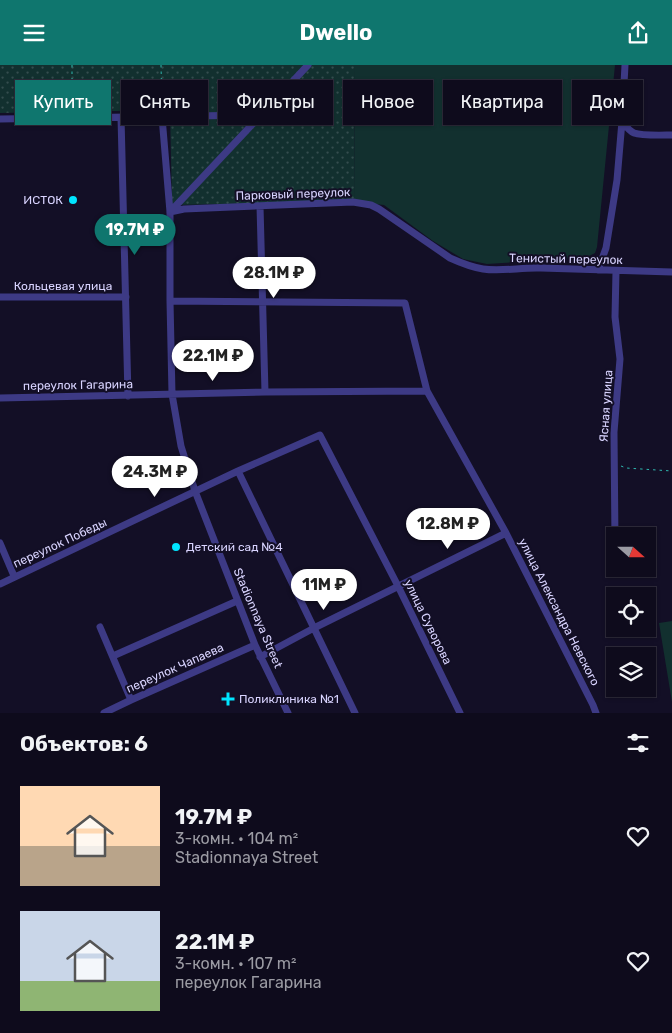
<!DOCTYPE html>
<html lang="ru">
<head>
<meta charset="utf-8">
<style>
	:root { --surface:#0e0b1c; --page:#171425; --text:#f1f3f6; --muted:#9b9ba3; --line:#2e2b3b; --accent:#0f766e }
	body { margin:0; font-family:Rubik,sans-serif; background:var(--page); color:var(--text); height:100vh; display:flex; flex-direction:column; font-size:19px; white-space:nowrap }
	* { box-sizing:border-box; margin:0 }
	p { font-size:16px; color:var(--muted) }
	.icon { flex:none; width:28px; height:28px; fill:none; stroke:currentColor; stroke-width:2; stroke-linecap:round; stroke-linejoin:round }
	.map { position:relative; height:648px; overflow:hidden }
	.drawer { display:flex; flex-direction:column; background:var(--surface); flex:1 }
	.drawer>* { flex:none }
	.guide { position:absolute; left:15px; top:15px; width:642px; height:45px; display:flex; gap:10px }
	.needle { width:32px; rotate:111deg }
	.buttons { position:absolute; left:606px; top:462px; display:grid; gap:10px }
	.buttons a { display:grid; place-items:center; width:50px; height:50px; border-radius:0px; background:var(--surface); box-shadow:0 1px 4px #0004,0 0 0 1px var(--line); font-size:25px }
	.price { position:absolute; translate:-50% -42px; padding:0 11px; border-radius:18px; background:#fff; color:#222; font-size:16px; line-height:32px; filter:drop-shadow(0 1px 2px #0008) }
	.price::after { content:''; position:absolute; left:50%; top:30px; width:15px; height:11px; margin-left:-8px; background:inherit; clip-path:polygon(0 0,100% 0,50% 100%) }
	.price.on { background:var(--accent); color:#fff }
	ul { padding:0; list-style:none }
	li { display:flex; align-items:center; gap:15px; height:125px; padding:0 20px }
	li span { display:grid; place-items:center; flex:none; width:140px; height:100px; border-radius:0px; color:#555 }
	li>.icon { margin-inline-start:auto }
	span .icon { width:60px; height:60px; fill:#fffc; stroke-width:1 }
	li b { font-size:21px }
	h2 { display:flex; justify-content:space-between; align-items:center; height:60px; padding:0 20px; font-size:21px }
	.pill { padding:0 18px; border-radius:0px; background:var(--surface); box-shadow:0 1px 4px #0004,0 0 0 1px var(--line); font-size:18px; line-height:45px }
	.pill.on { background:var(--accent); color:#fff }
	header { display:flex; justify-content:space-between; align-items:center; height:65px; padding:0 20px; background:var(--accent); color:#fff; font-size:22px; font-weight:700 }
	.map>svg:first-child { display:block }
</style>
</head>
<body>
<header><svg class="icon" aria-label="menu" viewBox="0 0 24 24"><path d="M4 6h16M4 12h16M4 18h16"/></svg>Dwello<svg class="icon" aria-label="share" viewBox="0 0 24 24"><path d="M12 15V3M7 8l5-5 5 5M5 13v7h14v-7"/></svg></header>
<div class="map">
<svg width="672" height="648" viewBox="0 0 672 648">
	<defs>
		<pattern id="park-dots" width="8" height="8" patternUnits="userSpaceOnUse" patternTransform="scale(1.25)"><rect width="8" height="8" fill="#12302f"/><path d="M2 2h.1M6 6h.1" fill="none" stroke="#344d4e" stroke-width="1.8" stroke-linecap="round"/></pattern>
	</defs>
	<rect width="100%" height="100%" fill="#130f26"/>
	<path fill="#12302f" d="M355 0H615L597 182 595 188 587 192 487 199 463 194 433 176 384 140 354 137Z
		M672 556V637L659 558Z"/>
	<path fill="url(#park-dots)" d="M0 0H355L354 137 172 140 170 45 0 48Z"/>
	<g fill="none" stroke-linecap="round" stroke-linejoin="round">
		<path stroke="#2fb8b0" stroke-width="1" stroke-dasharray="2.5 4" stroke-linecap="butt" d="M72 0V19
			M161 0 162 44
			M621 401 626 403 672 406"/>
		<path stroke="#3d3a85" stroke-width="7" d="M121 52 128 331
			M162 52 170 147V236L172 329 181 381 195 426 255 580 288 648
			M0 54 260 50
			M622 56C625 60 629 66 634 68 642 71 663 70 672 70
			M260 141 265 327
			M170 147 184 144 353 137 371 140 379 144 450 193C461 198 471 202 483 204 502 207 522 202 541 203 585 204 628 206 672 207
			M170 147 308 0
			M598 205 606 183 617 115 622 56 625 0
			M0 232H126
			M170 236 405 238 427 326 506 468 593 640 596 648
			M0 333 265 327 427 326
			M238 406 355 648
			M0 478 14 511
			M615 478 614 367 620 294 615 252 616 206
			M0 519 238 406 320 370 398 521 460 648
			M100 562 131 635
			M113 591 237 536
			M260 592 314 563 506 468
			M104 648 131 635 255 580"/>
	</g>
	<g fill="#00e5ff" stroke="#130f26" stroke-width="2">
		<circle cx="73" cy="135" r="5"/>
		<circle cx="176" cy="482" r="5"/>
		<path d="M225.5 626.5h5v5h5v5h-5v5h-5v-5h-5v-5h5z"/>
	</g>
	<g text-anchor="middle" stroke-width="4" stroke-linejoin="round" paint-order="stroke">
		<g font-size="12" fill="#d9d4ff" stroke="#130f26">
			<text transform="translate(293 129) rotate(-2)" y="4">Парковый переулок</text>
			<text transform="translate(566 194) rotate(1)" y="4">Тенистый переулок</text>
			<text x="63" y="225">Кольцевая улица</text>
			<text transform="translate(78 320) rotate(-1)" y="4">переулок Гагарина</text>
			<text transform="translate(606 341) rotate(-86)" y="4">Ясная улица</text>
			<text transform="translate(60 478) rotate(-25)" y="4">переулок Победы</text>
			<text transform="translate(559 547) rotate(63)" y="4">улица Александра Невского</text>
			<text transform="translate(258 553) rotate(67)" y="4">Stadionnaya Street</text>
			<text transform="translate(428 557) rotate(64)" y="4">улица Суворова</text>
			<text transform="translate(175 603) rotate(-24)" y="4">переулок Чапаева</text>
		</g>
		<g font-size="12" fill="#d9d4ff" stroke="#130f26" text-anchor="start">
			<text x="63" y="139" text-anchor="end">ИСТОК</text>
			<text x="186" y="486">Детский сад №4</text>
			<text x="239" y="638">Поликлиника №1</text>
		</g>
	</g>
</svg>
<div class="buttons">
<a><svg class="needle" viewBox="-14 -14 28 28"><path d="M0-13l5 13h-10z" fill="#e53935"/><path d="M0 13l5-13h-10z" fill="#9b9ba3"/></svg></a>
<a><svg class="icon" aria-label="locate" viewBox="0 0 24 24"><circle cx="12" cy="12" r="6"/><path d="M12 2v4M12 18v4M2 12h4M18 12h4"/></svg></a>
<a><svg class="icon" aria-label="layers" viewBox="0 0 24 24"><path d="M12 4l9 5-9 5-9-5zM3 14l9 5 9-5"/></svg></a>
</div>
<b class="price on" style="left:135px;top:191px">19.7M ₽</b>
<b class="price" style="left:274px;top:234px">28.1M ₽</b>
<b class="price" style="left:213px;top:317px">22.1M ₽</b>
<b class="price" style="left:155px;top:433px">24.3M ₽</b>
<b class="price" style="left:448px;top:485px">12.8M ₽</b>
<b class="price" style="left:324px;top:546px">11M ₽</b>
<div class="guide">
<a class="pill on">Купить</a>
<a class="pill">Снять</a>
<a class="pill">Фильтры</a>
<a class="pill">Новое</a>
<a class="pill">Квартира</a>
<a class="pill">Дом</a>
</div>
</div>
<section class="drawer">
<h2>Объектов: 6<svg class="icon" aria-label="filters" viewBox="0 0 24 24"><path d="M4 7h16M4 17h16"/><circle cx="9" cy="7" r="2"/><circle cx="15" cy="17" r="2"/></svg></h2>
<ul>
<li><span style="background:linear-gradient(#ffd9b3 60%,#b9a48a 0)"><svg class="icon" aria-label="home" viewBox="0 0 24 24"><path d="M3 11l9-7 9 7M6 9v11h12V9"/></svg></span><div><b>19.7M ₽</b><p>3-комн. · 104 m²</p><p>Stadionnaya Street</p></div><svg class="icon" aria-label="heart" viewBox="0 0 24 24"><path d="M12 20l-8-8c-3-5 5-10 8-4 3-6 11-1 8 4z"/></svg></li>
<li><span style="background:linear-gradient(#c9d6e8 70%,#8fb573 0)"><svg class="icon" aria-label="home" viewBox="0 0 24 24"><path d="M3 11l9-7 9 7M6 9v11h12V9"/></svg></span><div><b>22.1M ₽</b><p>3-комн. · 107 m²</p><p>переулок Гагарина</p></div><svg class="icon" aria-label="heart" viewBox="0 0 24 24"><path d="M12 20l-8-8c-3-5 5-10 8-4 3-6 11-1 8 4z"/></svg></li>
</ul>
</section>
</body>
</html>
